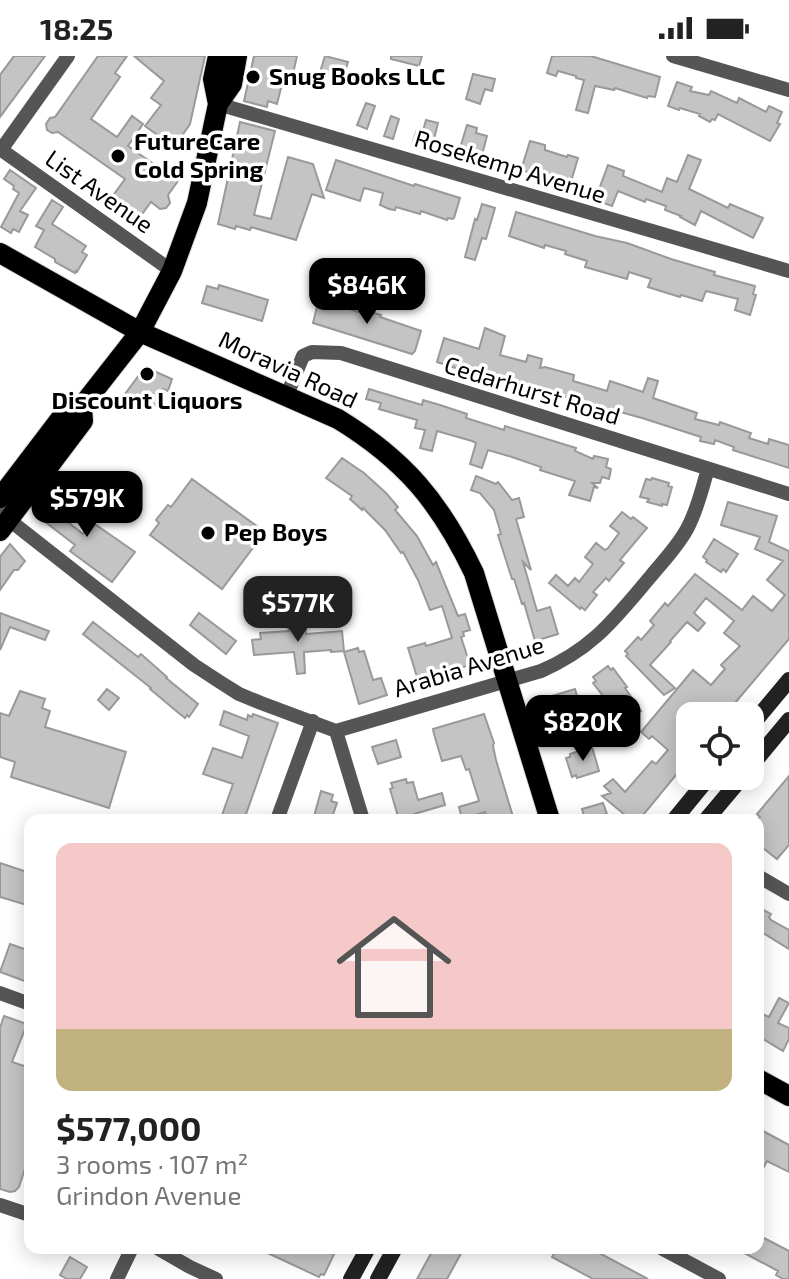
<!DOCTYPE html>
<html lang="en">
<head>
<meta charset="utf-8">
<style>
	:root { --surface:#fff; --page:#f2f2f2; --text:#222; --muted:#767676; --accent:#000 }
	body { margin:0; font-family:"Exo 2",sans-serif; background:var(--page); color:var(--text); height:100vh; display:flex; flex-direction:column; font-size:30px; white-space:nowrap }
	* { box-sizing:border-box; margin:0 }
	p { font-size:26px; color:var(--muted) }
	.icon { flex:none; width:44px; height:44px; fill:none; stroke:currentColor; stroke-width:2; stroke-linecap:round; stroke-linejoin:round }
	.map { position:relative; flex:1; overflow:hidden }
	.side { position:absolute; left:24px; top:758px; width:740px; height:440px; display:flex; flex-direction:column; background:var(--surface); border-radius:16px; box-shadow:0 4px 20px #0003 }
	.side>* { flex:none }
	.controls { position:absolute; left:676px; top:646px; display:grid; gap:16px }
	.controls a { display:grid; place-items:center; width:88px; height:88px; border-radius:16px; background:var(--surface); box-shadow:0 4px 20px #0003; font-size:40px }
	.price { position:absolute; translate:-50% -68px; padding:0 18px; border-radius:16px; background:var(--accent); color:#fff; font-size:26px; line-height:52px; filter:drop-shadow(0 2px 4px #0008) }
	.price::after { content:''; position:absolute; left:50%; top:48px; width:24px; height:18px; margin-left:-12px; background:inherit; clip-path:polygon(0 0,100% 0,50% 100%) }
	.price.active { background:#222; color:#fff }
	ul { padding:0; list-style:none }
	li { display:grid; align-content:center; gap:16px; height:424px; padding:0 32px }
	li span { display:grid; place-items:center; height:248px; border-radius:16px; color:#555 }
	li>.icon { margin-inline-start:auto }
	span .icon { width:144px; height:144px; fill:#fffc; stroke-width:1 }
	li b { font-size:34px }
	.status { display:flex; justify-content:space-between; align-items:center; height:56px; padding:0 40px; background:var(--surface); direction:ltr }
	.status svg { height:22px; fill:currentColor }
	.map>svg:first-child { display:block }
</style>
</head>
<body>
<div class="status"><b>18:25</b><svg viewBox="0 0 49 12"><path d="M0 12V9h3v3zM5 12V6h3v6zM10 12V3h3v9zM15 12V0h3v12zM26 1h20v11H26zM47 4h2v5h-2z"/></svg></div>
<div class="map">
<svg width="789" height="1223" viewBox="0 0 789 1223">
	<rect width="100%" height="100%" fill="#fff"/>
	<path fill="#c4c4c4" stroke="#999" stroke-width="2" d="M14 0H45L0 61V19Z
		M98 0H127L115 17 120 21 91 63 117 81 132 60 143 68 128 90 178 125 168 139 170 147 166 152 160 153 151 146 134 169 106 149 125 123 58 76 52 77 47 74 46 68 50 62 55 61Z
		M134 0H205L190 68 174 91 145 70 161 49 151 42 164 25Z
		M254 0H297L292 22 284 20 277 48 268 45 267 51 244 45Z
		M325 0 348 6 343 23 320 16Z
		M391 0H422L419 10 391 3Z
		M552 0H591L660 21 655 41 648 40 647 42 615 32 614 34 595 30 588 57 576 54 584 24 576 22V20L558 15 556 20 547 17Z
		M473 18 495 23 492 35 485 33 480 48 466 43Z
		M677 26 692 31 690 35 709 39 711 35 737 47 739 42 766 56 769 50 782 56 777 67 780 68 770 85 718 58 715 64 712 63 710 66 699 60 700 58 680 52 679 54 668 50Z
		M366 47 375 50 367 73 357 69Z
		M391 60 399 63 393 83 384 80Z
		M426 64 438 67 432 91H430L429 94 419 91 420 88 413 86 416 76 422 78Z
		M240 66 275 75 254 159 271 163 288 101 313 108 324 142 312 138 296 184 251 171 250 174 236 170 235 173 218 168Z
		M467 69 477 72 476 77 487 80 482 99 460 92Z
		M530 85 545 89V94L567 101 568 99 578 102 570 129 521 114Z
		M688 99 701 104 689 133 728 152 730 148 763 162 753 182 701 155 695 169 680 161 681 160 665 154 666 150 646 143 645 146 618 135 612 150 595 144 608 109 624 115 623 120 662 136 667 122 677 126Z
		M336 104 414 130 415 128 460 142 454 162 452 163 448 162 447 164 421 155 420 158 396 151 395 154 389 153 380 149 383 137 364 132 360 145 326 134Z
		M10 114 36 132 20 155 28 159 19 176 13 173 11 177 1 171 19 137 13 133 14 130 4 123Z
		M52 144 63 151 52 168 86 190 82 196 87 199 77 216 76 215 75 217 55 206V203L35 191 44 174 36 170Z
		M482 148 495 152 486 183 482 182 475 204 465 201 475 163 477 164Z
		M516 156 595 180 627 187 671 203 715 216 714 219 755 230 753 238 756 239 750 259 735 254 738 243 706 235 702 245 681 239 680 241 648 231 651 223 629 216 627 223 585 211 587 205 565 198 566 195 545 189 544 192 509 180Z
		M219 229 268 244 262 265 202 247 207 230 218 233Z
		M319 243 338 247V249L358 256 366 258 367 255 381 259 380 261 421 275 415 295 412 298 313 267Z
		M485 272 505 280 500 299 526 306 528 299 542 303 540 312 545 311 574 319 573 325 607 335 610 325 643 336 648 322 658 325 653 342 697 357 695 363 719 369 720 366 751 377 749 382 768 388 769 383 789 389V412L733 394 734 391 715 384 714 388 700 385 701 381 642 362 613 354 611 359 572 349 573 343 519 328 520 325 481 314 480 320 437 306 444 282 479 293Z
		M145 311 172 323 168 335 163 333 157 350 125 338Z
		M369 333 422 349 423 344 440 349 467 358 466 362 504 374 505 370 576 392 575 395 593 403 594 400 608 403 606 411 611 413 609 423 602 421 600 427H592L598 432 594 431 590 445 569 439 575 425 540 414 541 411 512 401 488 394 482 412 470 408 476 387 472 385 437 375 432 395 420 392 425 374 415 372 417 364 379 353 381 347 366 343Z
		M342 402 364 417 386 437 398 451 395 454 417 480 433 509 436 506 458 560 465 558 470 574 463 576 464 580 461 581 470 609 418 624 408 592 425 587 426 590 452 582 442 550 430 554 418 524 403 496 401 497 385 474 363 452 362 454 350 443 352 440 326 422Z
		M476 420 496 428 498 426 512 444 519 442 524 461 516 463 531 514 523 506 537 555 550 551 558 578 535 585 524 547 522 548 514 523H512L498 479 501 478 494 454 480 437 471 434Z
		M652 422 669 427 668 430 672 431 667 449 662 448V450L647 446 649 443 640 441 646 423 651 424Z
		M192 423 265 476 222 533 150 479 159 467 156 464 168 449 171 451Z
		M50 434 77 454 68 466 83 478 92 466 135 496 112 526 70 495 75 489 39 461 47 451 40 446Z
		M728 446 777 460 769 486 789 495V583L724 660H690V702L639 764H631L602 740 611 737 604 730 613 723 625 736 652 705 656 708 668 694 652 680 649 683 641 676 693 614 711 629 725 613 721 609 740 590 724 577 734 565 706 542 694 557 705 567 698 575 687 566 670 585 671 586 650 609 675 632 664 639 626 600 628 598 625 595 638 581 641 584 654 569 650 565 665 547 668 550 695 518 742 554 753 540 772 555 785 539 767 524 783 505 755 493 760 481 721 469Z
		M622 456 631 463 633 461 647 472 620 504 624 507 612 521 609 525 606 522 593 536 597 539 585 554 581 551 580 553 549 527 556 519 568 530 575 522 579 526 593 508 585 501 596 487 605 494 608 492 619 477 610 470Z
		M714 483 738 498 726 516 723 513 721 516 706 506 707 504 703 501Z
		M10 488 25 505 18 514H14L0 534V501Z
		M0 557 49 575 45 584 10 571 0 594Z
		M199 557 236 585 226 598 190 569Z
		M93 566 138 601 141 598 167 621 166 622 198 648 189 661 187 659 185 662 175 654 150 633 151 632 83 578Z
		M305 569 306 578 342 575 344 595 331 596V594L304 596 305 617 297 618 294 596 254 599 252 584 261 583 260 577 289 575 288 571Z
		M358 592 359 596 364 595 373 624 381 622 387 639 359 648 344 596Z
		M608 610 611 614 613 612 627 631 625 632 641 655 625 666 612 647 607 650 601 642 603 640 593 627 596 625 593 621Z
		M107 633 119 642 109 654 98 644Z
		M575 633 583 660 560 667 552 640Z
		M20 635 45 643 42 652 50 655 45 671 126 696 109 752 11 721 15 706 0 701V657L9 660Z
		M224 655 247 664 248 659 252 661 253 658 278 667 244 764 221 762 233 728 203 718 213 692 242 702 249 680 220 669Z
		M484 658 494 687 493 690 496 704 514 764H487L485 756 462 763 459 751 479 745 469 713 466 714 461 700 442 705 434 678 433 673Z
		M396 684 401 701 378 708 372 691Z
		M592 691 599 715 577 722 576 719 572 721 566 702 570 701V698Z
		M789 720V789L777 803 758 788V763L760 761 757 758Z
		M406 723 407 727 413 726 418 744 442 737 445 749 414 758 416 764H399L390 733 393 732 391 727Z
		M321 735 333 739 331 745 337 747 331 764H313Z
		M603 747 607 758 585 764 582 753Z
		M0 807 30 817V850L0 841Z
		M762 853 771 858 769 861 771 864 789 874V893L758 874V861Z
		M10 888 30 895V927L0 916Z
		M779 942 789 947 778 967 789 972V983L783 995 758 980V956L769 961Z
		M4 960 27 968 12 1006 30 1012V1097L19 1131 15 1135 10 1136 0 1133V972Z
		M763 1075 789 1089V1116L767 1105 758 1122V1084Z
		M762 1181 789 1195V1223H783L776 1219 778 1215 735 1192H758V1187Z
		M257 1192H337L324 1219 321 1218 319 1221Z
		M434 1192H464L447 1223H417Z
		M557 1192H590L648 1223H593L552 1201Z
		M70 1201 87 1211 80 1223H67L60 1219Z"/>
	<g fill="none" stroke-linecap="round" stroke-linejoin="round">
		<g stroke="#dbdbdb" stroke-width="22">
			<path id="primary" d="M218 0 213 23 218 48
				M0 197 140 276 338 363C405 404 440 446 474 517L550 764
				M0 442 67 354 82 350 140 276 172 215 197 147 218 48 232 28 237 0
				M0 475 83 365 82 350
				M758 1023 789 1040"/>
		</g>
		<path stroke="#555" stroke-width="14" d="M673 0 789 34
			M218 48 789 215
			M0 93 172 215
			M1 94 68 0
			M287 339 303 300 312 296 341 297 789 438
			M0 449 8 463 194 609 220 626 239 638 261 647 336 675
			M336 675 541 615C594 592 615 562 651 520 664 504 679 489 688 471 698 452 702 432 708 413
			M336 675 363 764
			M277 764 313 665
			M758 820 789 838
			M0 937 30 948
			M0 1149 30 1159
			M157 1192 190 1211 216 1223
			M661 1192 719 1223
			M117 1223 132 1192"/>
		<path stroke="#222" stroke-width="16" d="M750 671 789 624
			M750 711 789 664
			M674 764 710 720
			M706 764 743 720
			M351 1223 368 1192
			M378 1223 395 1192"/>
		<use href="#primary" stroke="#000" stroke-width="20"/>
	</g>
	<g fill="#000" stroke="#fff" stroke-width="3">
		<circle cx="253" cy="21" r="8"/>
		<circle cx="118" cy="100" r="8"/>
		<circle cx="147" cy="318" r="8"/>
		<circle cx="208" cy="477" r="8"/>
	</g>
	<g text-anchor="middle" stroke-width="7" stroke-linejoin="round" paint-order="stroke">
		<g font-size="24" font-weight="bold" fill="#000" stroke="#fff" text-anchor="start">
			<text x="269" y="29">Snug Books LLC</text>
			<text x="134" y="94">FutureCare<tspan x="134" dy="28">Cold Spring</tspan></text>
			<text x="147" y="353" text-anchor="middle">Discount Liquors</text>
			<text x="224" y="485">Pep Boys</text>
		</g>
		<g font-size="24" fill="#000" stroke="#fff">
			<text transform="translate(510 111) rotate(17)" y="8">Rosekemp Avenue</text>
			<text transform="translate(99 136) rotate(35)" y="8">List Avenue</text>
			<text transform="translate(288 314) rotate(25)" y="8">Moravia Road</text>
			<text transform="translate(532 335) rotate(17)" y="8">Cedarhurst Road</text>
			<text transform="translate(469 611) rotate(-17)" y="8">Arabia Avenue</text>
		</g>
	</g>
</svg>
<div class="controls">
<a><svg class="icon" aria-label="locate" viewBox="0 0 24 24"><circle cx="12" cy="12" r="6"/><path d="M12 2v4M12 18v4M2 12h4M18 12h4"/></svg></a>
</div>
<b class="price" style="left:367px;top:270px">$846K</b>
<b class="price" style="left:87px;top:483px">$579K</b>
<b class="price active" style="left:298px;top:588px">$577K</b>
<b class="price" style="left:583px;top:707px">$820K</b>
<section class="side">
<ul>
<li><span style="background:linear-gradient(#f6c9c9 75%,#c2b280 0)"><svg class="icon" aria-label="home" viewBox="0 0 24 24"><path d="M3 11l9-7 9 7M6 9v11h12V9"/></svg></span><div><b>$577,000</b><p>3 rooms · 107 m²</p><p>Grindon Avenue</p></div></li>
</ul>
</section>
</div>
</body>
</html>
